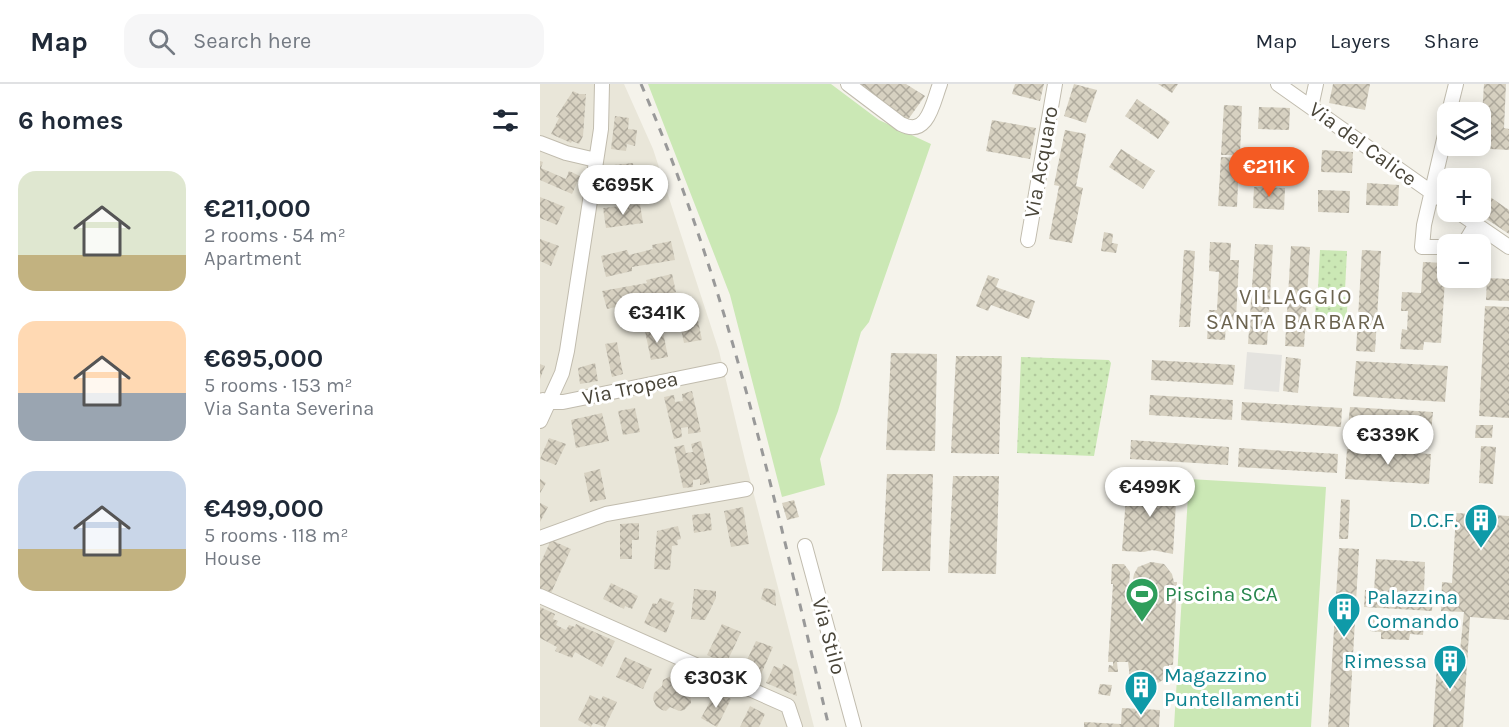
<!DOCTYPE html>
<html lang="en">
<head>
<meta charset="utf-8">
<style>
	:root { --surface:#fff; --page:#f6f6f7; --text:#1f2937; --muted:#747a83; --line:#e0e1e3; --accent:#f45b23 }
	body { margin:0; font-family:Karla,sans-serif; background:var(--page); color:var(--text); height:100vh; display:flex; flex-direction:column; font-size:22px; white-space:nowrap }
	* { box-sizing:border-box; margin:0 }
	p { font-size:20px; color:var(--muted) }
	.icon { flex:none; width:33px; height:33px; fill:none; stroke:currentColor; stroke-width:2; stroke-linecap:round; stroke-linejoin:round }
	.map { position:relative; flex:1; overflow:hidden }
	.sheet { display:flex; flex-direction:column; background:var(--surface); width:540px }
	.sheet>* { flex:none }
	.buttons { position:absolute; left:897px; top:18px; display:grid; gap:12px }
	.buttons a { display:grid; place-items:center; width:54px; height:54px; border-radius:12px; background:var(--surface); box-shadow:0 3px 15px #0003; font-size:30px }
	.price { position:absolute; translate:-50% -51px; padding:0 14px; border-radius:21px; background:#fff; color:#222; font-size:20px; line-height:39px; filter:drop-shadow(0 2px 3px #0008) }
	.price::after { content:''; position:absolute; left:50%; top:36px; width:18px; height:14px; margin-left:-9px; background:inherit; clip-path:polygon(0 0,100% 0,50% 100%) }
	.price.current { background:var(--accent); color:#fff }
	ul { padding:0; list-style:none }
	li { display:flex; align-items:center; gap:18px; height:150px; padding:0 18px }
	li span { display:grid; place-items:center; flex:none; width:168px; height:120px; border-radius:18px; color:#555 }
	li>.icon { margin-inline-start:auto }
	span .icon { width:72px; height:72px; fill:#fffc; stroke-width:1 }
	li b { font-size:26px }
	h2 { display:flex; justify-content:space-between; align-items:center; height:72px; padding:0 18px; font-size:26px }
	header { display:flex; align-items:center; gap:36px; box-sizing:border-box; height:84px; padding:0 30px; background:var(--surface); border-bottom:2px solid var(--line) }
	header strong { font-size:28px }
	nav { display:flex; gap:33px; margin-inline-start:auto; font-size:21px }
	.search { width:420px; height:54px; background:var(--page); display:flex; align-items:center; gap:15px; box-sizing:border-box; padding:0 21px; border-radius:18px; color:var(--muted); font-size:22px }
	main { display:flex; flex:1; min-height:0 }
	.map>svg:first-child { display:block }
</style>
</head>
<body>
<header>
<strong>Map</strong>
<div class="search"><svg class="icon" aria-label="search" viewBox="0 0 24 24"><circle cx="10" cy="10" r="6"/><path d="M15 15l6 6"/></svg>Search here</div>
<nav><a>Map</a><a>Layers</a><a>Share</a></nav>
</header>
<main>
<section class="sheet">
<h2>6 homes<svg class="icon" aria-label="filters" viewBox="0 0 24 24"><path d="M4 7h16M4 17h16"/><circle cx="9" cy="7" r="2"/><circle cx="15" cy="17" r="2"/></svg></h2>
<ul>
<li><span style="background:linear-gradient(#dfe7d0 70%,#c2b280 0)"><svg class="icon" aria-label="home" viewBox="0 0 24 24"><path d="M3 11l9-7 9 7M6 9v11h12V9"/></svg></span><div><b>€211,000</b><p>2 rooms · 54 m²</p><p>Apartment</p></div></li>
<li><span style="background:linear-gradient(#ffd9b3 60%,#9aa5b1 0)"><svg class="icon" aria-label="home" viewBox="0 0 24 24"><path d="M3 11l9-7 9 7M6 9v11h12V9"/></svg></span><div><b>€695,000</b><p>5 rooms · 153 m²</p><p>Via Santa Severina</p></div></li>
<li><span style="background:linear-gradient(#c9d6e8 65%,#c2b280 0)"><svg class="icon" aria-label="home" viewBox="0 0 24 24"><path d="M3 11l9-7 9 7M6 9v11h12V9"/></svg></span><div><b>€499,000</b><p>5 rooms · 118 m²</p><p>House</p></div></li>
</ul>
</section>
<div class="map">
<svg width="969" height="643" viewBox="0 0 969 643">
	<defs>
		<pattern id="grass-dots" width="8" height="8" patternUnits="userSpaceOnUse" patternTransform="scale(1.5)"><rect width="8" height="8" fill="#cbe8b5"/><path d="M2 2h.1M6 6h.1" fill="none" stroke="#b0c89c" stroke-width="1.8" stroke-linecap="round"/></pattern>
		<pattern id="building-cross-hatch" width="8" height="8" patternUnits="userSpaceOnUse" patternTransform="scale(1.5)"><rect width="8" height="8" fill="#d7d1c1"/><path d="M0 0l8 8M0 8l8-8" fill="none" stroke="#b0ab9e"/></pattern>
	</defs>
	<rect width="100%" height="100%" fill="#f5f3eb"/>
	<path fill="#e9e6d9" d="M0 0H84L113 65 179 267 205 376 274 643H0Z"/>
	<path fill="url(#grass-dots)" d="M780 166 807 167 805 206 778 205Z
		M776 212 808 213 806 240 775 238Z
		M481 273 569 276 571 279 554 372 477 369Z"/>
	<path fill="#cbe8b5" d="M108 0H291L339 36 391 60 329 238 321 248 298 327 280 375 285 401 242 413 190 211Z
		M649 395 786 403 771 643H634Z"/>
	<path fill="#e4e3df" d="M707 268 742 271 739 308 704 305Z"/>
	<path fill="url(#building-cross-hatch)" d="M316 0H366L385 12 367 37Z
		M475 0H504L500 17 472 10Z
		M534 0 557 6 546 39 524 32Z
		M618 0H638L632 9Z
		M793 0H830L825 26 789 19Z
		M944 0H966L964 44 969 45V66L950 65 951 48 941 47Z
		M33 7 39 10H46L43 52 39 60 32 57 31 59 11 50 19 34 16 33Z
		M597 15 630 38 618 55 585 32Z
		M684 21 702 22 700 71H681Z
		M719 23 750 24 749 46 718 45Z
		M75 32 89 34 88 45 97 46 95 62 87 60 86 67 71 65Z
		M452 36 496 44 490 75 446 67Z
		M525 46 546 50 536 102 543 104 532 159 509 155 519 102 514 101Z
		M716 64 747 65 746 87 715 85Z
		M581 65 615 87 603 105 569 83Z
		M782 66 813 68 812 89 781 88Z
		M681 73 699 74 697 123 678 122Z
		M0 77 3 78 1 84 26 95 29 87 40 92 32 110 0 96Z
		M93 79 94 86 100 85 102 100 70 104 68 90 75 89 74 81Z
		M827 99 859 101 858 122 826 121Z
		M714 103 745 104 744 126 713 124Z
		M778 106 810 107 809 129 778 128Z
		M940 106 969 126V150L936 128H940Z
		M0 113 25 123 17 141 0 134Z
		M100 120 103 139 66 144 63 124Z
		M564 148 573 150 572 159 578 160 576 169 561 167Z
		M0 155 19 162 11 182 0 177Z
		M131 157 135 176 92 183V187L66 193 61 172 87 166 89 171 113 165 112 161Z
		M670 158 691 159 690 176H699L696 236H686L685 256 667 255 669 226H677L679 188 669 187Z
		M715 160 733 161 727 261 708 260Z
		M751 162 770 163 764 263 745 262Z
		M644 166 655 167 650 243H639Z
		M822 166 841 167 835 268 816 267Z
		M883 178 906 179 901 259 884 258 883 266 860 265 862 245 867 246 868 227H861L862 208 881 209Z
		M132 190 136 208 67 225 62 207 107 199 106 196Z
		M448 191 459 195 456 203 495 217 489 235 451 221 448 227 436 222Z
		M947 194 969 195V217L946 216Z
		M945 222 969 223V334L939 332Z
		M156 227 162 256 144 259 138 231Z
		M122 243 128 273 111 276 105 247Z
		M77 258 83 290 72 293 65 260Z
		M351 269 397 270 395 367 346 366Z
		M416 272H462L459 370 411 369Z
		M746 273 761 275 758 309 743 307Z
		M612 276 695 281 693 301 611 296Z
		M816 277 908 282 905 318 813 312Z
		M55 279 58 297 40 300 38 284Z
		M0 280 5 282 0 295Z
		M152 307 161 348 148 350V343L141 344 142 353 134 355 124 313 134 311 135 318 143 317 142 310Z
		M610 311 693 316 692 336 609 331Z
		M702 318 802 324 801 343 701 336Z
		M810 323 893 328 891 348 808 343Z
		M95 324 100 348 83 351 78 327Z
		M62 329 69 357 36 364 31 336Z
		M936 341H953L952 354H935Z
		M9 354 26 360 16 381 0 375Z
		M591 356 689 363 688 381 590 375Z
		M161 357 170 399 160 401V395L153 396V403L143 404 134 363 144 361 146 369 153 368 151 360Z
		M941 362 956 363 953 400 939 399Z
		M699 364 798 370 797 389 698 383Z
		M807 365 891 370 889 400 805 395Z
		M60 385 66 415 50 418 44 389Z
		M347 390H393L390 487H342Z
		M413 392H459L456 490 408 489Z
		M0 395 6 399 0 409Z
		M587 399 637 401 633 470 612 466 604 468 582 467Z
		M801 415 810 416 808 455H799Z
		M254 416 259 433 247 436 242 419Z
		M0 419 8 423 0 438Z
		M203 423 209 460 191 463 184 427Z
		M170 429 172 446 154 449 152 431Z
		M916 429 969 432V536L930 533 923 643H893L898 566 920 567 924 528 901 527 902 498 912 499Z
		M99 439V456H92V475H80V440Z
		M138 442 141 455 137 456 138 461 132 462 130 486 114 485 117 447Z
		M11 456 31 465 11 509 0 504V480Z
		M799 464 819 465 809 643H788Z
		M836 475 885 478 884 509 893 510 892 527 824 523 825 506 834 507Z
		M611 478 624 480 632 490 634 498H637L633 581H629L628 587 623 596 611 603H606L600 601 590 593 588 578H577L578 588H568L569 581 573 582V578H568L573 500H571L572 480H584L590 488 589 501H592L594 490 598 483Z
		M71 499 98 512 92 525 85 522 84 525 63 515Z
		M224 504 235 506 236 522 221 515Z
		M154 505 176 507V514L165 536 151 535Z
		M120 514 134 519 131 525 135 527 126 549 104 539 113 519 117 520Z
		M0 523 15 530 13 535 18 537 16 541 26 546 29 541 35 543 36 540 75 557 62 583 35 568 32 574 15 567 17 563 0 554Z
		M831 534 884 537 883 551 870 550 869 556 841 555V548L830 547Z
		M182 540 201 548 186 580 167 571Z
		M216 557 233 563 218 597 201 589Z
		M85 573 112 585 103 605 76 593Z
		M243 580 252 585 257 612 226 599 234 582 242 585Z
		M131 592 143 595 145 600 144 605 150 610 151 619 144 626 139 627 130 623 126 627 122 626 116 622 113 615 114 609 122 602 123 596Z
		M560 600 572 601 570 612 558 610Z
		M176 607 191 615 177 643 161 634Z
		M50 611 61 616 63 612 77 618 65 643 53 639 51 643 38 636Z
		M210 622 225 630 219 643H200Z
		M582 624 620 626 619 643H544V638L581 640Z"/>
	<g fill="none" stroke-linecap="round" stroke-linejoin="round">
		<g stroke="#c1bcae" stroke-width="16">
			<path id="minor" d="M308 0 361 40C388 54 393 18 400 0
				M738 0 908 120
				M771 23 776 0
				M909 28 916 0
				M908 38 884 141 882 163H908
				M0 59 26 69 56 76
				M918 128 969 163
				M488 156 515 0
				M924 160 936 140
				M3 316 8 318H23L180 286
				M0 337 22 289 27 267 61 45 62 0
				M0 454 66 430 206 405
				M265 462 314 643
				M0 512 248 622 255 643"/>
		</g>
		<use href="#minor" stroke="#fff" stroke-width="14"/>
		<path stroke="#999" stroke-width="3" stroke-dasharray="8 8" stroke-linecap="butt" d="M101 0C190 206 237 426 289 643"/>
	</g>
	<defs>
		<g id="building-pin" transform="scale(1.725)"><path d="M0 17L-7.5 6A9.5 9.5 0 1 1 7.5 6Z" fill="#0f9aa8" stroke="#fff"/><path d="M-4-6H4V6H1V3H-1V6H-4ZM-2.5-4.3h1.7v1.8h-1.7ZM.8-4.3h1.7v1.8H.8ZM-2.5-1h1.7V.8h-1.7ZM.8-1h1.7V.8H.8Z" fill="#fff"/></g>
		<g id="stadium-pin" transform="scale(1.725)"><path d="M0 17L-7.5 6A9.5 9.5 0 1 1 7.5 6Z" fill="#2e9e5b" stroke="#fff"/><path d="M0-5a6.5 5 0 1 0 0 10a6.5 5 0 1 0 0-10ZM-3.5-1.8h7v3.6h-7Z" fill="#fff"/></g>
	</defs>
	<g fill-rule="evenodd">
		<use href="#building-pin" x="941" y="436"/>
		<use href="#stadium-pin" x="602" y="510"/>
		<use href="#building-pin" x="804" y="525"/>
		<use href="#building-pin" x="910" y="577"/>
		<use href="#building-pin" x="601" y="603"/>
	</g>
	<g text-anchor="middle" stroke-width="6" stroke-linejoin="round" paint-order="stroke">
		<g font-size="21" fill="#494539" stroke="#fff">
			<text transform="translate(823 60) rotate(36)" y="7">Via del Calice</text>
			<text transform="translate(501 78) rotate(-80)" y="7">Via Acquaro</text>
			<text transform="translate(90 304) rotate(-12)" y="7">Via Tropea</text>
			<text transform="translate(289 552) rotate(75)" y="7">Via Stilo</text>
		</g>
		<g font-size="21" fill="#0d838f" stroke="#fff" text-anchor="end">
			<text x="918" y="443">D.C.F.</text>
			<text x="827" y="520" text-anchor="start">Palazzina<tspan x="827" dy="24">Comando</tspan></text>
			<text x="887" y="584">Rimessa</text>
			<text x="624" y="598" text-anchor="start">Magazzino<tspan x="624" dy="24">Puntellamenti</tspan></text>
		</g>
		<g font-size="21" fill="#27864d" stroke="#fff" text-anchor="start">
			<text x="625" y="517">Piscina SCA</text>
		</g>
		<g font-size="22" letter-spacing="1.5" fill="#6c6450" stroke="#fff">
			<text x="756" y="220">VILLAGGIO<tspan x="756" dy="25">SANTA BARBARA</tspan></text>
		</g>
	</g>
</svg>
<div class="buttons">
<a><svg class="icon" aria-label="layers" viewBox="0 0 24 24"><path d="M12 4l9 5-9 5-9-5zM3 14l9 5 9-5"/></svg></a>
<a>+</a>
<a>−</a>
</div>
<b class="price current" style="left:729px;top:114px">€211K</b>
<b class="price" style="left:83px;top:132px">€695K</b>
<b class="price" style="left:117px;top:260px">€341K</b>
<b class="price" style="left:848px;top:382px">€339K</b>
<b class="price" style="left:610px;top:434px">€499K</b>
<b class="price" style="left:176px;top:625px">€303K</b>
</div>
</main>
</body>
</html>
